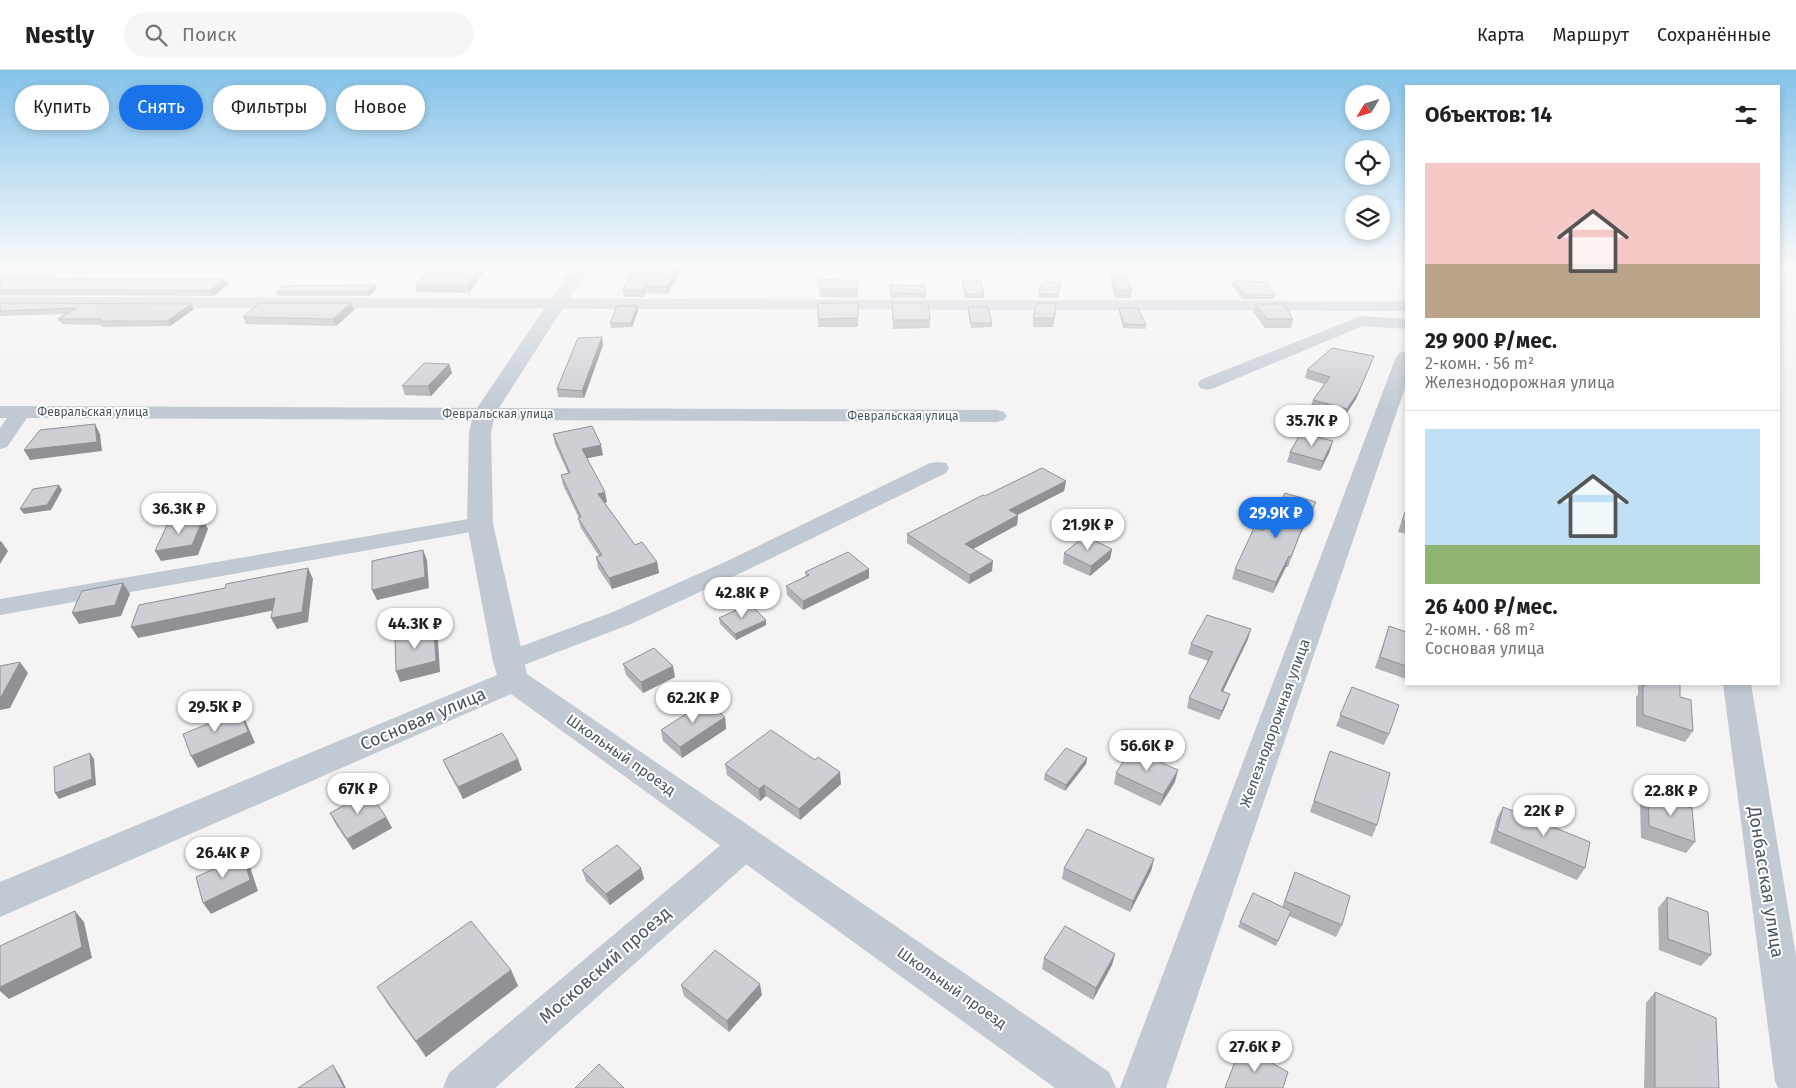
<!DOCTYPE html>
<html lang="ru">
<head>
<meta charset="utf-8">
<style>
	:root { --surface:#fff; --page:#f6f6f6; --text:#202124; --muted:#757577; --line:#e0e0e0; --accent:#1a73e8 }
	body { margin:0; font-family:"Fira Sans",sans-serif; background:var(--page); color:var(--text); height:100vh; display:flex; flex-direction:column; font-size:19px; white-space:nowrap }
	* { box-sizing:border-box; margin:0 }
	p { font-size:16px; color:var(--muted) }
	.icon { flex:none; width:28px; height:28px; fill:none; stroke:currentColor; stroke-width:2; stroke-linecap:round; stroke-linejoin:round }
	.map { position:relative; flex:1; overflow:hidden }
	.side { position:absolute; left:1405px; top:15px; width:375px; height:600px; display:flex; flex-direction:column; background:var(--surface); border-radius:0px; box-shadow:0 2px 8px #0003 }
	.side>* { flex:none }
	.banner { position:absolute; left:15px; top:15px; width:475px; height:45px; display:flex; gap:10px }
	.needle { width:32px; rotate:232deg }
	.buttons { position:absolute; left:1345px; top:15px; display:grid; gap:10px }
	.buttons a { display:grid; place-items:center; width:45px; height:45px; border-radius:50%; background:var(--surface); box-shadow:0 2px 8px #0003; font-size:25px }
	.price { position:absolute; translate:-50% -42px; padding:0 11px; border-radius:18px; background:#fff; color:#222; font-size:16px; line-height:32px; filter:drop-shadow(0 1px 2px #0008) }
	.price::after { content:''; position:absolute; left:50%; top:30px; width:15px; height:11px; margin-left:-8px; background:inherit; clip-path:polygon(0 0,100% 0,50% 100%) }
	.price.on { background:var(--accent); color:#fff }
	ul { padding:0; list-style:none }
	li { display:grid; align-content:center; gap:10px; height:265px; padding:0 20px }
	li+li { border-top:1px solid var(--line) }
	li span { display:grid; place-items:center; height:155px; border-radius:0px; color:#555 }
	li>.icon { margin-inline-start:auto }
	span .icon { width:90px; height:90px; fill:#fffc; stroke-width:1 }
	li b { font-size:21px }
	h2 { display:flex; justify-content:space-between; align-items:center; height:60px; padding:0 20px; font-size:21px }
	.pill { padding:0 18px; border-radius:22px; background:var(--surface); box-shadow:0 2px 8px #0003; font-size:18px; line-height:45px }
	.pill.on { background:var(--accent); color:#fff }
	header { display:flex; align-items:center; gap:30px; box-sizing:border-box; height:70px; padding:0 25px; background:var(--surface); border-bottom:1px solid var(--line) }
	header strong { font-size:24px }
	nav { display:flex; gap:28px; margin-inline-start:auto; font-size:18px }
	.search { width:350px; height:45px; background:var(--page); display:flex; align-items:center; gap:12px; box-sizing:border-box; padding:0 18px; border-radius:28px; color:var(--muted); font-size:19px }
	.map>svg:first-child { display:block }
</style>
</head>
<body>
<header>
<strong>Nestly</strong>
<div class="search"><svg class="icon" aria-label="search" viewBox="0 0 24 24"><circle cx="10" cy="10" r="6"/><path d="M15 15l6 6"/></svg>Поиск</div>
<nav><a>Карта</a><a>Маршрут</a><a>Сохранённые</a></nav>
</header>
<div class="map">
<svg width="1796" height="1018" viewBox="0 0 1796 1018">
	<rect width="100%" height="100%" fill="#f5f3f3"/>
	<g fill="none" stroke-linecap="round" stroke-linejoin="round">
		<path fill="#c1cad2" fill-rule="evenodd" d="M0 227 1406 231V241L0 237Z
			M1361 246 1406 249V259L1363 256 1214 318 1207 320 1200 318 1198 314 1200 310Z
			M0 336 997 340 1004 342 1007 346 1004 350 997 352 27 348 7 377 0 379V358L7 348H0Z
			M938 392 946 393 949 398 946 403 745 501 631 554 508 601 498 599 494 592 498 585 613 542 727 491 930 393Z
			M480 447 488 449 492 454 488 459 0 545V529Z
			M1723 614H1751L1796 886V1018H1778L1775 1011Z
			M747 759 759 763 764 773 759 783 495 1018H443L449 1003 735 763Z"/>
		<path fill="#c1cad2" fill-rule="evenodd" d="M573 196H590L495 344 491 363 493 454 527 604 1109 1002 1116 1018H1055L511 624 0 847V812L497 605 493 592 467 454 469 363 473 344Z
			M1406 281V315L1166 1018H1120L1396 287 1399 283Z"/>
	</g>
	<path fill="#b0b2b7" d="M433 196H488L469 223 417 222 415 216Z
		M633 196H684L667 224 645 223 644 227H624L623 220Z
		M1110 198 1132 220 1130 228H1115L1109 206Z
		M0 208 226 209 229 214 213 226 0 225Z
		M962 210 984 224V228H965L962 215Z
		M858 211V228L820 227 819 219Z
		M1233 211 1275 225 1274 229H1242L1232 215Z
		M1060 213 1058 228H1039V224Z
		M890 215 926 224V228H891Z
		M376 219 369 226H278L276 222Z
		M0 233 191 234 194 239 170 256 102 257 101 255 62 254 58 249 65 244 0 246Z
		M858 233V257H818V249Z
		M892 233 930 250V258L893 259Z
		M1255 234 1293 249 1291 258H1265L1253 242Z
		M637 236 638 241 632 257 611 258 610 253Z
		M968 237 992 253V257L971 258 968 242Z
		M1119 238 1146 255 1145 259 1123 258 1119 242Z
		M354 240 336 256 246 254 243 247Z
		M1056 242 1053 257H1033V248Z
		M602 267 603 275 584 328 558 327 557 319Z
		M449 294 452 303 431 326 405 325 402 316Z
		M1371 294 1356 329 1344 347 1310 338 1313 330 1324 314 1305 308 1307 300Z
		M553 364 603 385 587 388 607 432 605 433 635 475 657 492 659 503 612 519 598 498 596 487 599 486 581 458 578 448H579L563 415 561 405 568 403 555 374Z
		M1330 381 1320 401 1287 392 1290 382Z
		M1066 411 1064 421 1017 445H1018L1017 455 973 479 992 501 969 514 907 473V464L985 426Z
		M1406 438V464L1398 462Z
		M1312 442 1297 471 1288 497H1286L1273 523 1232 509 1235 499 1264 460Z
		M1112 479 1110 489 1090 506 1063 494 1064 483Z
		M805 502 869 508 803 540 787 525 786 516 806 507Z
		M719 548 766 555 736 570 720 554Z
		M1389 556 1406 562V609L1375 598Z
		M1248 569 1223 621 1227 633 1219 650 1187 638 1189 628 1208 591 1188 584 1191 574Z
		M623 594 675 607 643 623 626 605Z
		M1638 614H1680V627L1693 661 1685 672 1636 656V627L1638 624Z
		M1352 617 1389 664 1384 675 1336 656Z
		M725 647 726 659 682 688 663 671 661 660Z
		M1330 681 1377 755 1372 767 1310 742Z
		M1087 688 1086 694 1065 721 1044 710 1045 704Z
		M443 690 522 700 463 729 448 701Z
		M815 690 841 714 800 750 766 726 760 731 727 705 725 694Z
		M1116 703 1175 712 1160 736 1114 714Z
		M1648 723 1695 772 1686 783 1641 768 1640 734Z
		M1503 737 1585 798 1577 810 1490 773 1497 748Z
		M330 743 386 747 392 758 353 780 336 755Z
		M1154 789 1151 801 1130 842 1062 809 1064 798Z
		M641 798 644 809 610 835 586 811 582 800Z
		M1295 802 1342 855 1336 867 1289 846 1276 876 1238 857 1240 852 1282 837Z
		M1667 827 1711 885 1701 896 1659 880 1658 838Z
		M1115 884 1112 895 1093 930 1042 899 1044 888Z
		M511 900 518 916 426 987 387 933 377 917Z
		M681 915 762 925 729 962 684 926Z
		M1655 922 1719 1018H1644L1646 933Z"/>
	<path fill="#909195" d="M482 196H488L469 223 467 216Z
		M679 196H684L667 224 666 217Z
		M226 209 229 214 213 226 210 220Z
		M375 215 376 219 369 226 367 222Z
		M644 216 645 223 644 227 642 220Z
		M351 233 354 240 336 256 333 249Z
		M191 234 194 239 170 256 167 251Z
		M637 236 638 241 632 257 631 253Z
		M602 267 603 275 584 328 582 321Z
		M1374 286 1356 329 1344 347 1347 339Z
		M449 294 452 303 431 326 428 316Z
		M95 354 100 364 102 381 30 390 24 380Z
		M1333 371 1330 381 1320 401 1323 391Z
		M601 375 603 385 584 389 582 379Z
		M1066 411 1064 421 1008 450 1009 440Z
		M59 415 62 420 51 440 24 444 20 439Z
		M605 422 607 432 601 434 598 424Z
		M1316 432 1312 442 1297 471 1288 497 1301 461Z
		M1018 445 1017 455 964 484 965 474Z
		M203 449 208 459 198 485 161 491 155 481Z
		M1 471 8 481 0 494V472Z
		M1112 479 1110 489 1090 506 1091 496Z
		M423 480 427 490 429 518 377 530 372 520Z
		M1289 486 1286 497 1273 523 1276 512Z
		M993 491 992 501 969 514 970 505Z
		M657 492 659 503 612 519 609 508Z
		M308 498 313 509 308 552 277 559 271 548Z
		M869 499V508L803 540V531Z
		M123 513 130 524 121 546 79 554 72 543Z
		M275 528 280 539 138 568 131 557Z
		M766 550V555L736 570 735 564Z
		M1251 559 1248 569 1219 630 1221 621Z
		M434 560 438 571 440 602 400 612 396 601Z
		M20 592 28 603 10 638 0 640V627Z
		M673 596 675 607 643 623 641 612Z
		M1230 624 1227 633 1219 650 1222 641Z
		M240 641 246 652 255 673 198 698 191 686Z
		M725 647 726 659 682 688 680 677Z
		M90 683 94 689 96 715 59 729 55 723Z
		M1087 688 1086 694 1065 721 1066 715Z
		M518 689 522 700 463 729 458 717Z
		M1178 700 1175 712 1160 736 1163 725Z
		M840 702 841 714 800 750 799 739Z
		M764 715 766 726 760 731 759 719Z
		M386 747 392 758 353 780 347 769Z
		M243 786 250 797 258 821 211 844 203 833Z
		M1154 789 1151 801 1130 842 1133 831Z
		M641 798 644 809 610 835 606 824Z
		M75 841 84 852 92 888 9 929 0 921V917Z
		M1115 884 1112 895 1093 930 1096 918Z
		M511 900 518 916 426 987 416 971Z
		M760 914 762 925 729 962 727 951Z
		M333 995 340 1006 346 1018H344Z"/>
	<path fill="#cdcfd5" stroke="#909195" d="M433 196H482L467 216H415Z
		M633 196H679L666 217 644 216 642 220H623Z
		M1114 196H1120L1132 220H1116L1110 198Z
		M0 208 226 209 210 220H0Z
		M820 209 858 211V219H819Z
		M962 210 981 211 984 224H965Z
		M1042 211 1060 213 1058 224H1039Z
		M1233 211 1267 212 1275 225 1243 224Z
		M375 215 367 222H276L283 216Z
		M890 215 925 216 926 224 891 223Z
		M0 233 191 234 167 251H99L102 249H58L76 238 0 241Z
		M259 233H351L333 249 243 247Z
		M818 233H858V248L818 249Z
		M892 233H928L930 250H893Z
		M1037 233H1056L1054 248H1033Z
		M1255 234H1284L1293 249H1267Z
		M617 236H637L631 253H610Z
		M968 237H988L992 253H971Z
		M1119 238H1138L1146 255 1124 254Z
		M602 267 582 321 557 319 578 268Z
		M1332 278 1374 286 1359 321 1347 339 1313 330 1330 307 1307 300Z
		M424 293 449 294 428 316H402Z
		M95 354 97 372 24 380 40 360Z
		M592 356 601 375 582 379 605 422 598 424 635 475 642 472 657 492 609 508 596 487 602 485 578 448 581 447 561 405 570 403 553 364Z
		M1301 363 1333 371 1323 391 1290 382Z
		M1042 398 1066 411 1009 440 1018 445 965 474 993 491 970 505 907 464 983 425 985 426Z
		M59 415 47 435 20 439 33 419Z
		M1285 423 1316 432 1301 461 1291 487 1289 486 1276 512 1235 499 1254 458 1264 460Z
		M1406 440V452L1402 451Z
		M203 449 192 475 155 481 167 455Z
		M1085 466 1112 479 1091 496 1064 483Z
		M423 480 425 507 372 520V491Z
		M848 482 869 499 803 531 786 516 809 505 805 502Z
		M308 498 302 542 271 548 275 528 131 557 139 535 225 518 226 514Z
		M123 513 115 535 72 543 82 521Z
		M750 534 766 550 735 564 719 548Z
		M1207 545 1251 559 1221 621 1230 624 1222 641 1189 628 1213 582 1191 574Z
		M1389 556 1406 562V596L1380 587Z
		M434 560 436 591 396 601 395 569Z
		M654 578 673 596 641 612 623 594Z
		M20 592 1 627H0V596Z
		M1645 614H1680V627L1691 630 1693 661 1643 645V615L1645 616Z
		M1352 617 1399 635 1389 664 1340 645Z
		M705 632 725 647 680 677 661 660Z
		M240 641 248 662 191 686 183 664Z
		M771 660 815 690 818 687 840 702 799 739 764 715 759 719 725 694Z
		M502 663 518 689 458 717 443 690Z
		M1066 678 1087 688 1066 715 1045 704Z
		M1131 679 1178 700 1163 725 1116 703Z
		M1330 681 1390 703 1377 755 1314 731Z
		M90 683 92 709 55 723 54 697Z
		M369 722 386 747 347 769 330 743Z
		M1648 723 1692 738 1695 772 1649 756Z
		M1503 737 1590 772 1585 798 1497 761Z
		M1087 759 1154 789 1133 831 1064 798Z
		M617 775 641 798 606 824 582 800Z
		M243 786 250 810 203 833 196 807Z
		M1295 802 1350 826 1342 855 1285 831Z
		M1253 823 1291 841 1278 871 1240 852Z
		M1667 827 1708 842 1711 885 1668 869Z
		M75 841 82 877 0 917V876Z
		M471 851 511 900 416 971 377 917Z
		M1065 856 1115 884 1096 918 1044 888Z
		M715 880 760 914 727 951 681 915Z
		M1655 922 1716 948 1719 1018H1655Z
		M1241 976 1288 1002 1283 1018H1225Z
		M599 994 624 1018H575Z
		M333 995 344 1018H298Z"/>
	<linearGradient id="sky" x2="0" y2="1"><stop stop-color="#85c3ea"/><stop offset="0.58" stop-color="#fafafa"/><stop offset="1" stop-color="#fafafa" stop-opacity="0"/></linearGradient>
	<rect width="1796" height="339" fill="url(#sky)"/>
	<g text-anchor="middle" stroke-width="4" stroke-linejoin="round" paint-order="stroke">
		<g font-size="12" fill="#4a5661" stroke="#fff">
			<text x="93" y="346">Февральская улица</text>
			<text x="498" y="348">Февральская улица</text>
			<text x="903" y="350">Февральская улица</text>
		</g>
		<g font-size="15" fill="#4a5661" stroke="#fff">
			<text transform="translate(1275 653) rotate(-70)" y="5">Железнодорожная улица</text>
			<text transform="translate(621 685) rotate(35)" y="5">Школьный проезд</text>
			<text transform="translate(952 918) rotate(35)" y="5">Школьный проезд</text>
		</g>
		<g font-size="18" fill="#4a5661" stroke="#fff">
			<text transform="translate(423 649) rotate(-23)" y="6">Сосновая улица</text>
			<text transform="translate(1766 812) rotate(81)" y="6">Донбасская улица</text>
			<text transform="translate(605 895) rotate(-41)" y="6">Московский проезд</text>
		</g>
	</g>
</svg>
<div class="buttons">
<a><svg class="needle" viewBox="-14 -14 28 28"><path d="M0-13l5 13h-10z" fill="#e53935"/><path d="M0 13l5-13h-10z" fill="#757577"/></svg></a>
<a><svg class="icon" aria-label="locate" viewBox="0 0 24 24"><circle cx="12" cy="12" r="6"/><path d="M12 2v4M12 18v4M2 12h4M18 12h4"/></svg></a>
<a><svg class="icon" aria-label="layers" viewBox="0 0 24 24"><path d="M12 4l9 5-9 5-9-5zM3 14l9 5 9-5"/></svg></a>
</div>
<b class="price" style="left:1312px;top:377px">35.7K ₽</b>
<b class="price" style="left:179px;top:465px">36.3K ₽</b>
<b class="price on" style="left:1276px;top:469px">29.9K ₽</b>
<b class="price" style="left:1088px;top:481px">21.9K ₽</b>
<b class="price" style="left:742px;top:549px">42.8K ₽</b>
<b class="price" style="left:415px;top:580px">44.3K ₽</b>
<b class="price" style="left:693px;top:654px">62.2K ₽</b>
<b class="price" style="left:215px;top:663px">29.5K ₽</b>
<b class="price" style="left:1147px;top:702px">56.6K ₽</b>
<b class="price" style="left:358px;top:745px">67K ₽</b>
<b class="price" style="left:1671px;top:747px">22.8K ₽</b>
<b class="price" style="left:1544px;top:767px">22K ₽</b>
<b class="price" style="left:223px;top:809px">26.4K ₽</b>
<b class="price" style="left:1255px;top:1003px">27.6K ₽</b>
<div class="banner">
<a class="pill">Купить</a>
<a class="pill on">Снять</a>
<a class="pill">Фильтры</a>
<a class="pill">Новое</a>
</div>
<section class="side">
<h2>Объектов: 14<svg class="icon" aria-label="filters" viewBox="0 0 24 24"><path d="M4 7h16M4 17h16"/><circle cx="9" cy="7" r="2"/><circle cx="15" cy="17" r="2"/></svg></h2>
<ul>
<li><span style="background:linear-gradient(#f6c9c9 65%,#b9a48a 0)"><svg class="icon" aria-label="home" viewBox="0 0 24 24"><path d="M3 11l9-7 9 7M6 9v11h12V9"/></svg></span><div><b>29 900 ₽/мес.</b><p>2-комн. · 56 m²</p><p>Железнодорожная улица</p></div></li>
<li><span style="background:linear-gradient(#bfe0f5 75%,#8fb573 0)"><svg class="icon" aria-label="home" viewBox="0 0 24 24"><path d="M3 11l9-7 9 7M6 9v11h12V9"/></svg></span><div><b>26 400 ₽/мес.</b><p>2-комн. · 68 m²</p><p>Сосновая улица</p></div></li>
</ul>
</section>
</div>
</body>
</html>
